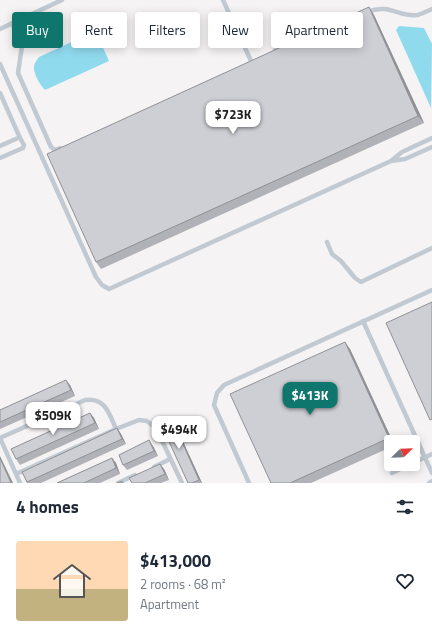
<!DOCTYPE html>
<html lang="en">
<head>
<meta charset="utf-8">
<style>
	:root { --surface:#fff; --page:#f2f2f3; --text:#1f2937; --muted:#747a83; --line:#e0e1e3; --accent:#0f766e }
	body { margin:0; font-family:"Titillium Web",sans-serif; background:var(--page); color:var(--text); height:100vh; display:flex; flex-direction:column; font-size:15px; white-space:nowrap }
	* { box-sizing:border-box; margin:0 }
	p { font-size:13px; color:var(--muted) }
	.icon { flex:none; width:22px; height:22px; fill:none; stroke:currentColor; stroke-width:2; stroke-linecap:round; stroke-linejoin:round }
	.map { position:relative; height:483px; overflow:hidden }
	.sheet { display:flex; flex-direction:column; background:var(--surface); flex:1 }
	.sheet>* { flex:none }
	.banner { position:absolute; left:12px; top:12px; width:408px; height:36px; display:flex; gap:8px }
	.needle { width:26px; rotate:67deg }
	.fabs { position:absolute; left:384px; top:435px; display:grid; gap:8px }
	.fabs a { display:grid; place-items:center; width:36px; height:36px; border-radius:4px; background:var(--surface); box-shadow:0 2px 10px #0003; font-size:20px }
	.price { position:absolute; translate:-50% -34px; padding:0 9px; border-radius:8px; background:#fff; color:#222; font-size:13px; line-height:26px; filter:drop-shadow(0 1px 2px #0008) }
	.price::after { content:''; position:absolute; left:50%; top:24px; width:12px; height:9px; margin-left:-6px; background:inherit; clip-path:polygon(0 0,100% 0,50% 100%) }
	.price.on { background:var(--accent); color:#fff }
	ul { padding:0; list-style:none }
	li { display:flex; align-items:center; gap:12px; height:100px; padding:0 16px }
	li+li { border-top:1px solid var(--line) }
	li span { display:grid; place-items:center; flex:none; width:112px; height:80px; border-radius:4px; color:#555 }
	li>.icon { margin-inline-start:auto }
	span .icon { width:48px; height:48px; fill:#fffc; stroke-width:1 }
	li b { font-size:17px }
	h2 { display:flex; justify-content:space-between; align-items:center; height:48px; padding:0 16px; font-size:17px }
	.tag { padding:0 14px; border-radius:4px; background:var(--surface); box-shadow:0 2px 10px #0003; font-size:14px; line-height:36px }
	.tag.on { background:var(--accent); color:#fff }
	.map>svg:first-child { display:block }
</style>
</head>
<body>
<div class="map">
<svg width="432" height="483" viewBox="0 0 432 483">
	<rect width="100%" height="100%" fill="#f5f3f3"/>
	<path fill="#90daee" d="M399 26 424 28 432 44 431 108 396 30Z
		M93 32H95L97 34 109 61 45 90C40 85 33 73 34 66 35 62 37 60 39 57Z"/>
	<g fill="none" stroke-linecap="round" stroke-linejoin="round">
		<path stroke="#c1cad2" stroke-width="4.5" d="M223 0 251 61
			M367 12C390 3 398 17 417 15 422 14 427 11 432 9
			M12 23 22 46 18 73 51 147 55 150 60 148
			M0 29 62 0
			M275 50 339 22
			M0 64 96 277 102 285 109 289 391 161
			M0 93 20 138
			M432 138 402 152 391 161 405 159 432 147
			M0 146 18 138H20L24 145 23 148 0 158
			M327 242 332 254 341 261 355 278 361 282 432 248
			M363 321 432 473
			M0 438 85 400C105 397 109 413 116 429
			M0 438 20 483
			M413 463 432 454
			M154 467 170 459
			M392 473 410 464
			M16 474 116 429 139 420 147 421 156 428 182 483
			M118 483 135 475
			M249 483 214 405 217 393 224 385 432 290
			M429 483 432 481"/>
	</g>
	<path fill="#b0b2b7" d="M369 7 374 15 424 123 101 269 96 262Z
		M350 349 393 442H391V447L311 483H271Z
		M70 385 75 396 0 429V410Z
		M90 413 94 418 99 429 20 465 16 459Z
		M174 422 202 483H188Z
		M117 428 121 434 126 444 41 483H27L22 472Z
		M153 446 158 456 127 470 123 465Z
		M112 458 116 463 120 474 100 483H57Z
		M164 469 169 480 161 483H132Z"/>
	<path fill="#909195" d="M369 7 374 15 424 123 418 116Z
		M345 342 350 349 393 442H392L389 438Z
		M66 380 70 385 75 396 71 390Z
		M90 413 94 418 99 429 95 423Z
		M171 417 174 422 202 483 199 480Z
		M117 428 121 434 126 444 122 439Z
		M149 440 153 446 158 456 154 451Z
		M0 456 1 458 13 483H11L0 458Z
		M112 458 116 463 120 474 116 468Z
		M160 464 164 469 169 480 165 474Z"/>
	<path fill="#cdcfd5" stroke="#909195" d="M369 7 418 116 96 262 47 154Z
		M432 302V419L430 420 386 323Z
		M345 342 389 438 290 483H271L230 394Z
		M66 380 71 390 0 422V410Z
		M90 413 95 423 16 459 11 449Z
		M171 417 199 480 192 483H188L160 422Z
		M117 428 122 439 27 482 22 472Z
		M149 440 154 451 123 465 119 455Z
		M0 458 11 483H0Z
		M112 458 116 468 84 483H57Z
		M160 464 165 474 145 483H132L129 478Z
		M122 481 123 483H117Z"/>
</svg>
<div class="fabs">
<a><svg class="needle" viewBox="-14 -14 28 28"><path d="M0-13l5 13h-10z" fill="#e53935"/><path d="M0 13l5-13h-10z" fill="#747a83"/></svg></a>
</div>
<b class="price" style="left:233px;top:135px">$723K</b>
<b class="price on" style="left:310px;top:416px">$413K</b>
<b class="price" style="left:53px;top:436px">$509K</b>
<b class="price" style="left:179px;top:450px">$494K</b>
<div class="banner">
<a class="tag on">Buy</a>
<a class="tag">Rent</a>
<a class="tag">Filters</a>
<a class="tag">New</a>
<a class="tag">Apartment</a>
</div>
</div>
<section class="sheet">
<h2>4 homes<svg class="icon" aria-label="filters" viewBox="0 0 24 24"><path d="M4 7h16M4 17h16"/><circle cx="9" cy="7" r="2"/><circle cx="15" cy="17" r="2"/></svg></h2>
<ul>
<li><span style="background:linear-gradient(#ffd9b3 60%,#c2b280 0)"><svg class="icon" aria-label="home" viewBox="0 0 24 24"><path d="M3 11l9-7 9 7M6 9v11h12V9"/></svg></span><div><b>$413,000</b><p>2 rooms · 68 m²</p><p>Apartment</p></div><svg class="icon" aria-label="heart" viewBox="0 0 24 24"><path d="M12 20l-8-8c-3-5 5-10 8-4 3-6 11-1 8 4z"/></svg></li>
</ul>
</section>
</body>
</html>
